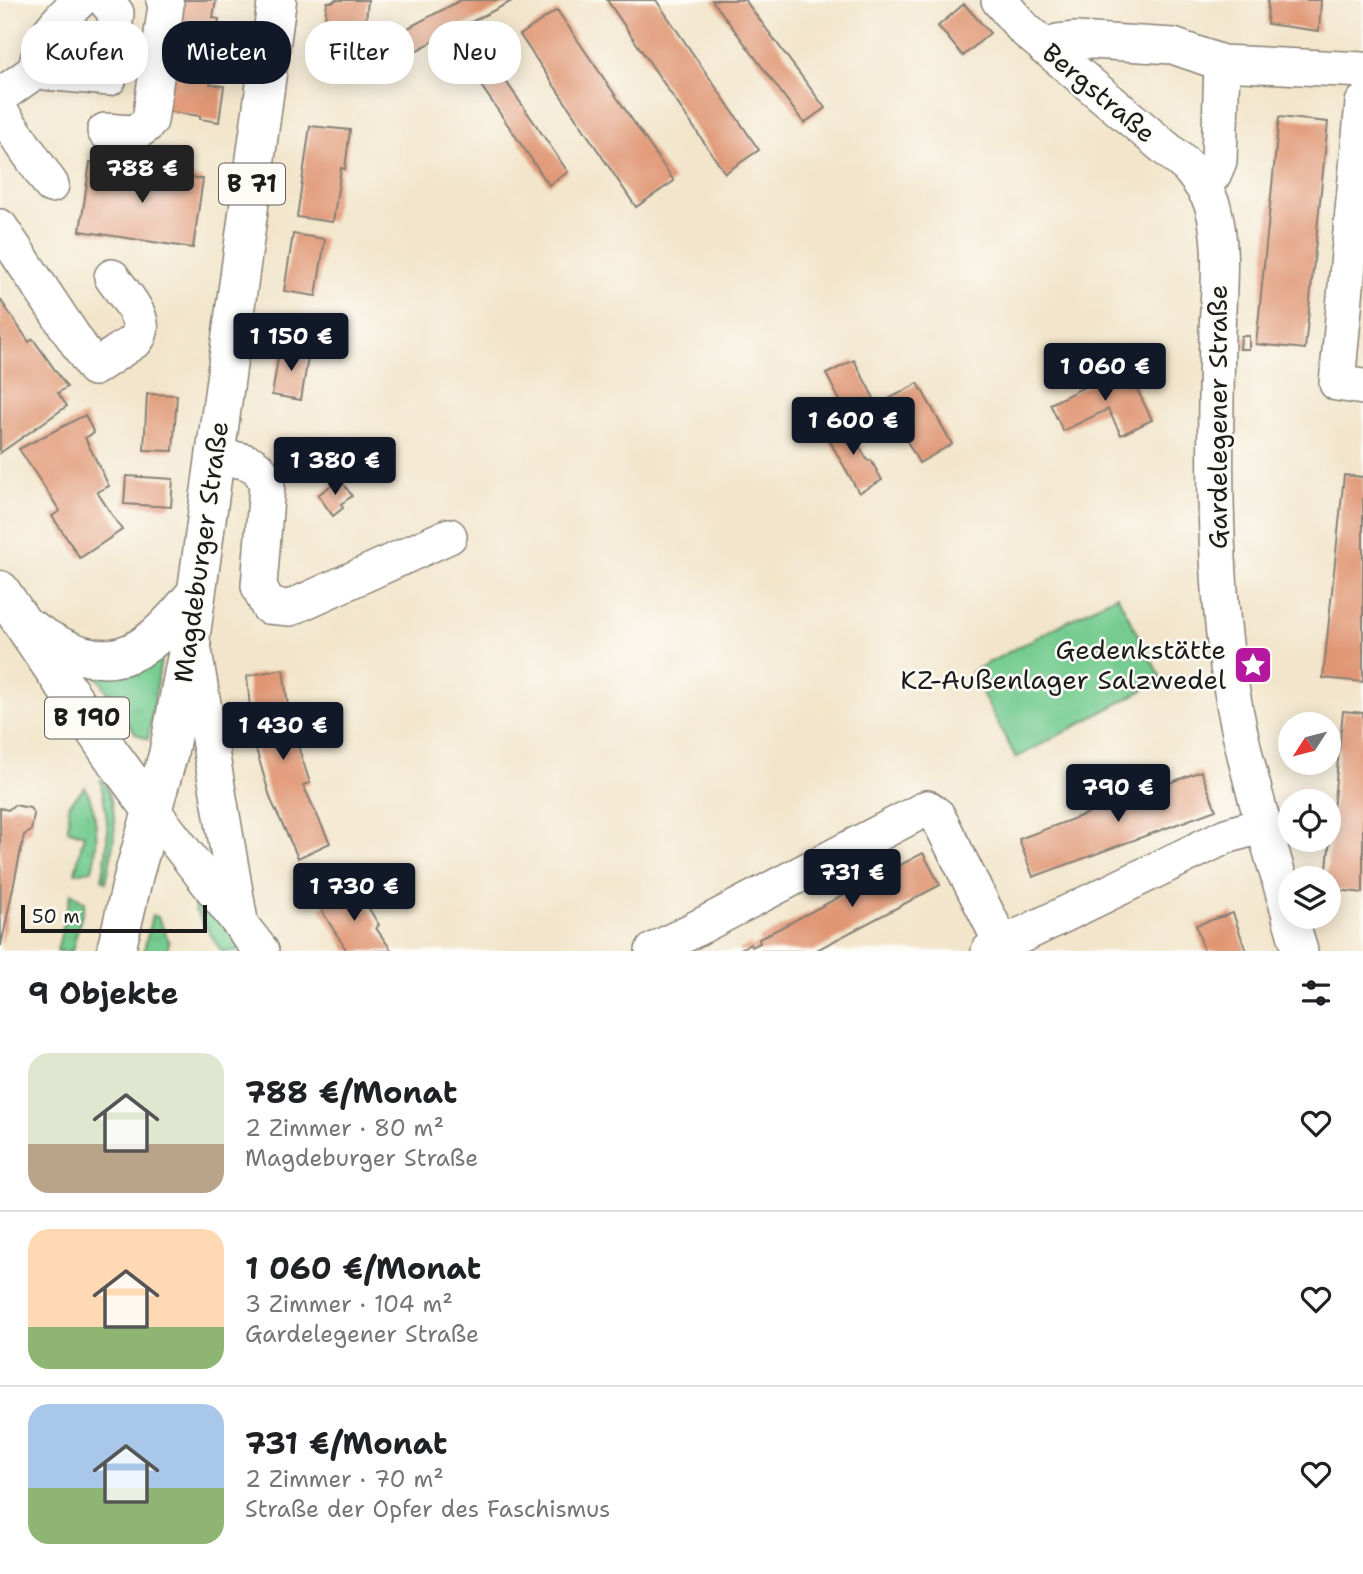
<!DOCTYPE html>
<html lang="de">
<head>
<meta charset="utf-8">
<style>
	:root { --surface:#fff; --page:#f2f2f2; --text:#202124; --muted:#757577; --line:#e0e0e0; --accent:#111827 }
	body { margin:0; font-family:"Shantell Sans",sans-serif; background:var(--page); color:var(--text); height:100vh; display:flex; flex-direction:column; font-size:26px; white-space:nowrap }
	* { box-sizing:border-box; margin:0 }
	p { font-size:23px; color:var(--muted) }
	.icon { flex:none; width:38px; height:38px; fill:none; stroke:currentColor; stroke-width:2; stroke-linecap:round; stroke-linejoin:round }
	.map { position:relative; height:951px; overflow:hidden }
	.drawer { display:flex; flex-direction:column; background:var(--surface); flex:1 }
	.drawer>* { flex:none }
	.banner { position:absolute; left:21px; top:21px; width:700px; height:63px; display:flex; gap:14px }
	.needle { width:46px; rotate:234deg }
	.tools { position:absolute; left:1278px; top:712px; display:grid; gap:14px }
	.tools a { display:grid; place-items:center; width:63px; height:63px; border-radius:50%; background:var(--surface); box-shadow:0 4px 18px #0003; font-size:35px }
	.scale { position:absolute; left:21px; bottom:18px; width:186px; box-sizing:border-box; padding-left:7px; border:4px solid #1c1c1c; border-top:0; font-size:19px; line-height:24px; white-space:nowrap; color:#1c1c1c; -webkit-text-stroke:5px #fdfcf7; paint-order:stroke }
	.price { position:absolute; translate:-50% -60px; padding:0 16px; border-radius:7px; background:var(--accent); color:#fff; font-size:23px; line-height:46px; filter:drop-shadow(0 2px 4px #0008) }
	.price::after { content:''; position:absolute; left:50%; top:42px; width:21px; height:16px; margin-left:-10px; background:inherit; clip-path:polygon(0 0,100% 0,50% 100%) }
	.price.selected { background:#222; color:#fff }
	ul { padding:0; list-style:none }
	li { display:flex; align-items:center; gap:21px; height:175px; padding:0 28px }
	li+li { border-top:2px solid var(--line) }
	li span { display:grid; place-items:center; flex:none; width:196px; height:140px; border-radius:21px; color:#555 }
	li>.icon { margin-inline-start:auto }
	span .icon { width:84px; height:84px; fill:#fffc; stroke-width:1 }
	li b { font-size:30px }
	h2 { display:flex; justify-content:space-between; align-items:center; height:84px; padding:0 28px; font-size:30px }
	.tag { padding:0 24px; border-radius:28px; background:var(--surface); box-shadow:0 4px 18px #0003; font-size:24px; line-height:63px }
	.tag.selected { background:var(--accent); color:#fff }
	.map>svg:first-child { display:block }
</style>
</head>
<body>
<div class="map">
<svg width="1363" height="951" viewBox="0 0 1363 951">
	<defs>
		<pattern id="grass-tufts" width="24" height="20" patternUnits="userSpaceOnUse" patternTransform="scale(1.75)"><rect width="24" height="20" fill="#76cc90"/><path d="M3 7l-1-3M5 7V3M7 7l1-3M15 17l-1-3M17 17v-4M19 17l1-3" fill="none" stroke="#66af7c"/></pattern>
	</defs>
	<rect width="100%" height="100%" fill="#fdfcf7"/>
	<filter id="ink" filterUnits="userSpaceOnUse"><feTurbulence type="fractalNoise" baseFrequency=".0143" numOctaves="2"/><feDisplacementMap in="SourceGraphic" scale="14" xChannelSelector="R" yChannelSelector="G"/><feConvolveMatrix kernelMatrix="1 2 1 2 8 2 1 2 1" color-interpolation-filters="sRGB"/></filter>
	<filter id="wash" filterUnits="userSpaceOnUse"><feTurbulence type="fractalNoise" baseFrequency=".00686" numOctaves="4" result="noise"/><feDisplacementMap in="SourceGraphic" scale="28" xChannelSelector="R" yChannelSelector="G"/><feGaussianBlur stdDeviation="1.57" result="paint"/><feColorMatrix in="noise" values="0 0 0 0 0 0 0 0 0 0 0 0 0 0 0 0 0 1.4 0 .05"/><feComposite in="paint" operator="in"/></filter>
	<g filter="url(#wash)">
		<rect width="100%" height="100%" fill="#f2e5cb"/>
		<path fill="url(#grass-tufts)" stroke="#497456" stroke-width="2" d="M163 648 148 739 136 734 90 666Z
			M100 780H104C121 817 114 843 106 882L102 879C110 840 109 819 100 780Z
			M85 787C98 812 99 844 92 870L75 873 84 834 68 830 69 805Z
			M71 893 85 902 72 951H57Z
			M200 895 248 951H221L195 910 193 896Z
			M152 915 158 917 169 942 167 951H144Z"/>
		<path fill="#76cc90" stroke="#497456" stroke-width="2" d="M1117 595 1162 680 1016 758 971 672Z"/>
		<g id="blocks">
			<path fill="#e09673" d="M171 0H216L213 18 219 19 210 84 224 86 219 122 200 119V116L155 110Z
				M334 0H368L365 32 321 54 327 2H334Z
				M461 0H514L398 60 387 39Z
				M607 0H656L759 150 725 173Z
				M712 0H745L825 108 804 123Z
				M1268 0H1321L1319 31 1267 24Z
				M964 4 990 33 963 56 938 26Z
				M557 10 674 181 636 207 520 35Z
				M488 55 568 172 549 185 469 68Z
				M1279 117 1328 122 1305 349 1256 344Z
				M310 126 350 130 345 169 341 168 333 222 297 217Z
				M90 162 203 179 193 248 80 231Z
				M293 234 325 239 316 296 284 291Z
				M0 299 29 342 33 339 67 387 58 393 67 406 0 453Z
				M1241 336H1249V349H1240Z
				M280 346 309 351 301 400 272 395Z
				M854 360 877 404 849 418 826 374Z
				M1126 366 1152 420 1121 435 1108 409 1063 431 1050 404Z
				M918 383 952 444 919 463 885 401Z
				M147 394 177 395 173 451 144 450Z
				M85 415 94 433 85 438 109 486 97 492 122 530 80 558 52 516 60 511 19 449Z
				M844 420 868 461 871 460 882 480 859 493 824 431Z
				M1344 475 1363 477V682L1323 678Z
				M126 476 173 479 171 507 124 504Z
				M340 479 352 496 341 504 343 508 333 516 318 495Z
				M283 669 290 721 310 783 303 785 330 843 298 858 271 800 253 739 247 676Z
				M1343 711 1363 713V893L1328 889V878H1326Z
				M1201 771 1216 810 1033 877 1019 839Z
				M14 805 30 808 34 814 31 831 24 835 1 946 0 808 8 810Z
				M923 853 940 885 815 951H737L750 944 752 947 760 943 759 939Z
				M355 886 379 925 376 928 392 951H347L320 908Z
				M1233 913 1246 951H1204L1196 925Z"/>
		</g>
	</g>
	<g filter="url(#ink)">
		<use href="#blocks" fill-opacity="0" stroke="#878074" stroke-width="2"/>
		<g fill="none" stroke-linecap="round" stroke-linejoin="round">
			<g stroke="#878074" stroke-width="38">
				<path id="minor" d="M999 0 1024 29 1188 167C1198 179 1208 192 1213 207 1224 247 1218 293 1217 334 1215 440 1213 547 1226 652 1237 742 1264 828 1290 915
					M1045 48 1058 42 1076 40 1173 46 1222 63 1363 70
					M35 71 109 78 116 13 105 0
					M0 96 35 71C44 33 53 26 80 0
					M1363 103 1337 383 1363 387
					M0 111 51 185
					M105 131C123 132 138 137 150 121L166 5 164 0
					M1201 184 1213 175 1219 161 1222 63
					M0 227 94 368 136 340C151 320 123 294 112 277
					M215 457C240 461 258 457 267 485L259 586 268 606 290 608 449 536
					M193 645 240 921
					M152 810 261 951
					M1290 917 1300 951
					M653 951 927 808 937 815 1002 944
					M989 951 1226 836 1263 825"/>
			</g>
			<g stroke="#878074" stroke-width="41">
				<path id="major" d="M0 590 110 753 152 810
					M31 629C109 681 141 661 196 593
					M116 951 134 874 168 755 191 634 277 0"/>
			</g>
			<use href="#minor" stroke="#fff" stroke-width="35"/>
			<use href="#major" stroke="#fff" stroke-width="38"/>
		</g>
	</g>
	<defs>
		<g id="sight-square" transform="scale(2.0125)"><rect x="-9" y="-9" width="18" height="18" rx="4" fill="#b5179e" stroke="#fdfcf7"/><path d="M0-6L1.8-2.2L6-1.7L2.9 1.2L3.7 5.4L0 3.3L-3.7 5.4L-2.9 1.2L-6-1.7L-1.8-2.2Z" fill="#fff"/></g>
	</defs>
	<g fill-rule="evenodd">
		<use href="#sight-square" x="1253" y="665"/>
	</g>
	<g text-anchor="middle" stroke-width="5" stroke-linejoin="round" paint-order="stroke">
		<g fill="#fdfcf7" stroke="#605f5e" stroke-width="2">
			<rect x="219" y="163.5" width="66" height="41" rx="5"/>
			<rect x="45" y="697.5" width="84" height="41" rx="5"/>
		</g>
		<g font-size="24" font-weight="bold" fill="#1c1c1c">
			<text x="252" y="192">B 71</text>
			<text x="87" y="726">B 190</text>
		</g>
		<g font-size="26" fill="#1c1c1c" stroke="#fdfcf7">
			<text transform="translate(1099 93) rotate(40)" y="9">Bergstraße</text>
			<text transform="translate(1218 417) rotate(-90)" y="9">Gardelegener Straße</text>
			<text transform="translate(201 552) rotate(-82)" y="9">Magdeburger Straße</text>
		</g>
		<g font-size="26" fill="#1c1c1c" stroke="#fdfcf7" text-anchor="end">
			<text x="1226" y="659">Gedenkstätte<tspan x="1226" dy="30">KZ-Außenlager Salzwedel</tspan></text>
		</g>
	</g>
</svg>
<div class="tools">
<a><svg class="needle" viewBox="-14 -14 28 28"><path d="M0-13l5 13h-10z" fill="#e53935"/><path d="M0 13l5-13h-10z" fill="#757577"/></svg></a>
<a><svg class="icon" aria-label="locate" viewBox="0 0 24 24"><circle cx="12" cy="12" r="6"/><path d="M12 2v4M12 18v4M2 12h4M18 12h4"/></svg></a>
<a><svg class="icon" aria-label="layers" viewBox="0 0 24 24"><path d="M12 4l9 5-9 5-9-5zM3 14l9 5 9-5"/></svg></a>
</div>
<div class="scale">50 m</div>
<b class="price selected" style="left:142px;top:205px">788 €</b>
<b class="price" style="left:291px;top:373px">1 150 €</b>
<b class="price" style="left:1105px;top:403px">1 060 €</b>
<b class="price" style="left:853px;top:457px">1 600 €</b>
<b class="price" style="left:335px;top:497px">1 380 €</b>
<b class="price" style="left:283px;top:762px">1 430 €</b>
<b class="price" style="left:1118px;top:824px">790 €</b>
<b class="price" style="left:852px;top:909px">731 €</b>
<b class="price" style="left:354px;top:923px">1 730 €</b>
<div class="banner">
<a class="tag">Kaufen</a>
<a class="tag selected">Mieten</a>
<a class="tag">Filter</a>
<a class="tag">Neu</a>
</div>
</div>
<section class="drawer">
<h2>9 Objekte<svg class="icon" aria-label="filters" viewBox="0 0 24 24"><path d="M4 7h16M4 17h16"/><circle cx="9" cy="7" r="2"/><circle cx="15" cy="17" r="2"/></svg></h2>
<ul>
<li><span style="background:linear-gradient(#dfe7d0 65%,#b9a48a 0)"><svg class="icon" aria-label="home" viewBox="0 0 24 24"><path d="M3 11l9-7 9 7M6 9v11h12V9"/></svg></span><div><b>788 €/Monat</b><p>2 Zimmer · 80 m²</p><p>Magdeburger Straße</p></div><svg class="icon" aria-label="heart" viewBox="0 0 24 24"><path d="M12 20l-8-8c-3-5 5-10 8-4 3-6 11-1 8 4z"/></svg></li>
<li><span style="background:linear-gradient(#ffd9b3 70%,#8fb573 0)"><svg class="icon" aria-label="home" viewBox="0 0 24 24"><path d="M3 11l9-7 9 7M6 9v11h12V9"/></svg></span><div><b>1 060 €/Monat</b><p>3 Zimmer · 104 m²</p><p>Gardelegener Straße</p></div><svg class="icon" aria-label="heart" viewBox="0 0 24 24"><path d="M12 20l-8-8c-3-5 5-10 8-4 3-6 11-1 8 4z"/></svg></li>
<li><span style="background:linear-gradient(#a9c7e8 60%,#8fb573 0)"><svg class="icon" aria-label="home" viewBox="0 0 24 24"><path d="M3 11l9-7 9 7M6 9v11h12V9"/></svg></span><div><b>731 €/Monat</b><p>2 Zimmer · 70 m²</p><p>Straße der Opfer des Faschismus</p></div><svg class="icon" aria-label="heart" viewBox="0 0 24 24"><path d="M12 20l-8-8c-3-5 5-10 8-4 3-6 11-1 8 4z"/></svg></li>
</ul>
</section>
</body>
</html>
